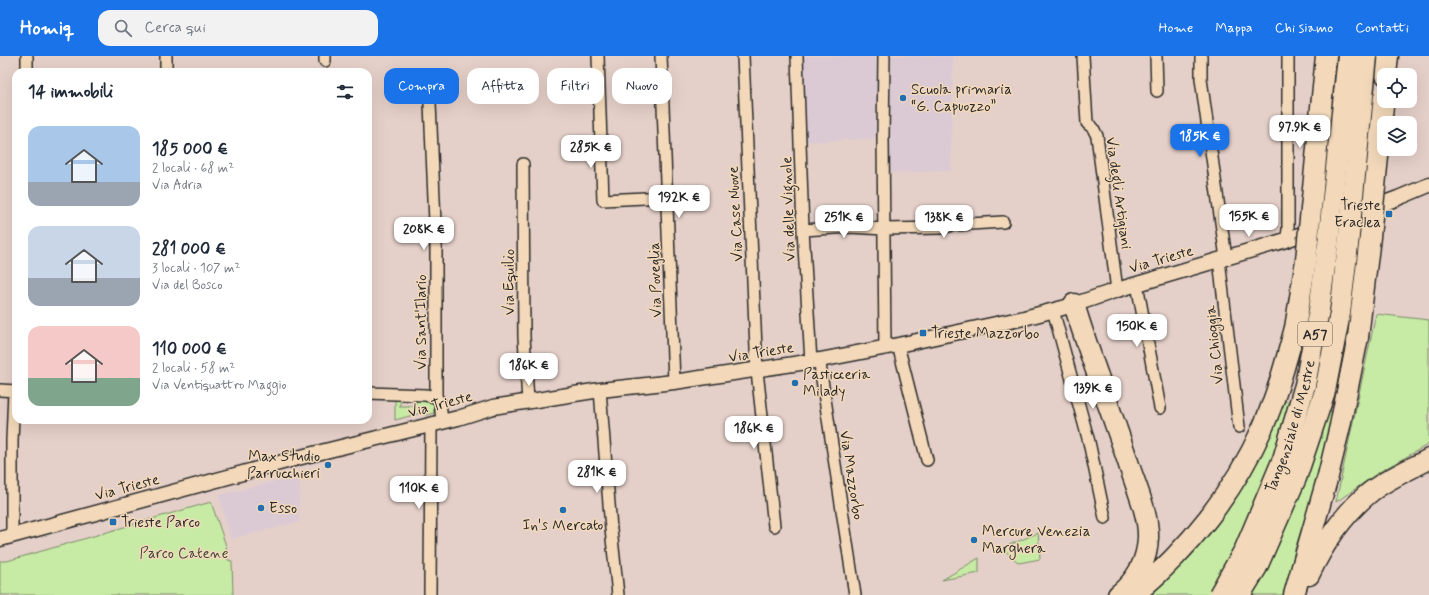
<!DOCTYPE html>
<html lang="it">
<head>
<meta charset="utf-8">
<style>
	:root { --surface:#fff; --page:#f2f2f3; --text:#1f2937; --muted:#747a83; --accent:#1a73e8 }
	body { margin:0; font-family:Mynerve,sans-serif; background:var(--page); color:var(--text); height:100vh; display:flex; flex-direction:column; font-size:15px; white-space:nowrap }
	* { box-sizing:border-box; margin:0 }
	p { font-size:13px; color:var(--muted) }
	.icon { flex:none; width:22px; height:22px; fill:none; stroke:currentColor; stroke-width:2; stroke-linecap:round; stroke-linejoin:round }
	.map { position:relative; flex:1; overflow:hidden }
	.sheet { position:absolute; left:12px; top:12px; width:360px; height:356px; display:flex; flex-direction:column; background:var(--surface); border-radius:12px; box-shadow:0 4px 16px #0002 }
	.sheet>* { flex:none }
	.hud { position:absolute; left:384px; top:12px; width:380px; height:36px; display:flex; gap:8px }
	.buttons { position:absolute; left:1377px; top:12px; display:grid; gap:8px }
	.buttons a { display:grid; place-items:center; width:40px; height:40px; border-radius:8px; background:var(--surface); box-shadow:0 4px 16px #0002; font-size:20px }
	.price { position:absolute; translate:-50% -34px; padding:0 9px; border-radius:8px; background:#fff; color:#222; font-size:13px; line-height:26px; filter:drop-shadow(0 1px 2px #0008) }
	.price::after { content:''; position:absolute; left:50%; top:24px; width:12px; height:9px; margin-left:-6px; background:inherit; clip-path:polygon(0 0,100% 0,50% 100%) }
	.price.current { background:var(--accent); color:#fff }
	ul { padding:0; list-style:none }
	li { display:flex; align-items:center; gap:12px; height:100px; padding:0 16px }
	li span { display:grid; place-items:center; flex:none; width:112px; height:80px; border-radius:12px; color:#555 }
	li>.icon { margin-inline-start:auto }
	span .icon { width:48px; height:48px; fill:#fffc; stroke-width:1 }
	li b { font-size:17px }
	h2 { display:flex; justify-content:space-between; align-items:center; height:48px; padding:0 16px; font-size:17px }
	.pill { padding:0 14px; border-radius:12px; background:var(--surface); box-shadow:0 4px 16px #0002; font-size:14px; line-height:36px }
	.pill.current { background:var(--accent); color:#fff }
	header { display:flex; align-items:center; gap:24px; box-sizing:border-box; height:56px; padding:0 20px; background:var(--accent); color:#fff }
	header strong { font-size:19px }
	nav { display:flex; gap:22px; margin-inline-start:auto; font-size:14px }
	.search { width:280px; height:36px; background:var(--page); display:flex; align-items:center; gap:10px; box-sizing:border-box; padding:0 14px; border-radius:12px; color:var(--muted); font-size:15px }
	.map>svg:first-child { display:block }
</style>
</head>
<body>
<header>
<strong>Homiq</strong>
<div class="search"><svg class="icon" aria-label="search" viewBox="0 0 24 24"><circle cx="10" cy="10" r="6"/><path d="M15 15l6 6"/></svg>Cerca qui</div>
<nav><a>Home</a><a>Mappa</a><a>Chi siamo</a><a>Contatti</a></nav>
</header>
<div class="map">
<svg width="1429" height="539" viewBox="0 0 1429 539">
	<rect width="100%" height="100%" fill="#e5d0c9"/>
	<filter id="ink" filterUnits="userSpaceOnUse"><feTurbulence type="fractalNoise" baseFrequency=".025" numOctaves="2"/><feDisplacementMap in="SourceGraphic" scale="8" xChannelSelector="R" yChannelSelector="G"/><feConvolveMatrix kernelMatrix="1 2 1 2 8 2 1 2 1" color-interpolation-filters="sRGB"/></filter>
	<g filter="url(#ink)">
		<path fill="#dbcad4" d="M803 0H953L951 115 889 117 888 82 807 86Z
			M300 419 299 466 231 483 219 439Z"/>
		<path fill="#c7eba4" stroke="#798b68" d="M1376 258 1429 264V388L1381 415 1336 446Z
			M395 341H403L399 350H414L418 341 434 346V357L426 359 421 357 395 364Z
			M1285 345 1334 356 1319 419 1295 493 1285 539H1150C1154 533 1161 528 1167 522 1178 513 1189 503 1198 492 1236 449 1261 397 1285 345Z
			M211 446 226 490 228 504 232 505 233 539H0V505H7C75 486 143 465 211 446Z
			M1038 477 1040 503 1019 507 1002 492Z
			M979 502V517L942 524Z"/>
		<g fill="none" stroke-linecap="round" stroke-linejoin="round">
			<g stroke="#2b2b2b" stroke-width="14">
				<path id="minor" d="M166 0V16
					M325 0V5
					M598 0 603 144 666 141
					M661 0 674 326
					M743 0 757 315 774 470
					M797 0 803 174 811 306
					M884 0 883 82 885 291
					M1083 0 1087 67 1093 72 1097 80 1117 234
					M1156 0 1157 35
					M1201 0V23L1226 202
					M27 16V0
					M430 47 436 190V341
					M523 108 524 281 528 345
					M803 174 850 171 884 173 941 172 953 169 1003 166
					M1286 184 1288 174V0
					M1219 204 1239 371
					M1137 228 1160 352
					M1053 254 1089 386 1105 462
					M898 289 927 404
					M820 304 821 317 855 539
					M0 334 16 335
					M600 334 611 473 618 539
					M368 337 425 339 436 341 440 346 442 365
					M12 479V385L14 335
					M430 539 431 368"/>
			</g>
			<g stroke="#2b2b2b" stroke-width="17">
				<path id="tertiary" d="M0 483 305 400 458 362 493 351 600 334 674 326 820 304 898 289 1024 262 1070 250 1117 234 1286 184 1398 142 1429 129"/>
			</g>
			<g stroke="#2b2b2b" stroke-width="23">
				<path id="motorway" d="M1386 19 1388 0
					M1074 248C1091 305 1113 359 1131 415 1138 435 1149 461 1148 482 1147 506 1137 524 1118 539
					M1309 519C1323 489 1342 460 1368 438 1386 423 1409 414 1429 403
					M1134 539C1188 494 1235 435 1263 371 1277 339 1286 305 1295 272
					M1294 539 1328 420 1340 370 1358 281"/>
			</g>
			<use href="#minor" stroke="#f3d9ba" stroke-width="11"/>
			<use href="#tertiary" stroke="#f3d9ba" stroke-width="14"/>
			<use href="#motorway" stroke="#f3d9ba" stroke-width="20"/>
			<g stroke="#2b2b2b" stroke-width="23" stroke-linecap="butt">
				<g id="motorway-bridge">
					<path d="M1295 272 1306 204 1326 0"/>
					<path d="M1358 281 1370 181 1384 40"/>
					<path id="s1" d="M1219 539 1245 493 1283 403 1305 329 1319 254 1328 188 1348 0"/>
					<path d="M1240 539 1257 511 1296 422 1325 335 1340 257 1348 189 1367 0"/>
				</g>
			</g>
			<use href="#motorway-bridge" stroke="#f3d9ba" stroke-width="20"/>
		</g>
	</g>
	<g fill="#1f6fb2" stroke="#f3d9ba" stroke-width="1.5">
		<circle cx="903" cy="42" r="4"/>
		<rect x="1385" y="154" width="8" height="8" rx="2"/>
		<rect x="919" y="273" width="8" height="8" rx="2"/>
		<circle cx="795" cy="327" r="4"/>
		<circle cx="328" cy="409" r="4"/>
		<circle cx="261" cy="452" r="4"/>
		<circle cx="563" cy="454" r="4"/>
		<rect x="109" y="462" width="8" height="8" rx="2"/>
		<circle cx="974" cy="484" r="4"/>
	</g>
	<g text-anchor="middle" stroke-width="3" stroke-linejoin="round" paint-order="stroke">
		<rect fill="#f3d9ba" stroke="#675f56" stroke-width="1" x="1298" y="266" width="34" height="24" rx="3"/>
		<g font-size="14" font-weight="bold" fill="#2b2b2b">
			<text x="1315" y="283">A57</text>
		</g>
		<g font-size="15" fill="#2b2b2b" stroke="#f3d9ba" text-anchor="start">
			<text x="911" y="38">Scuola primaria<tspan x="911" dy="17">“G. Capuozzo”</tspan></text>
			<text x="1381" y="154" text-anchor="end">Trieste<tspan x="1381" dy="17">Eraclea</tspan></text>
			<text x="931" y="282">Trieste Mazzorbo</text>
			<text x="803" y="323">Pasticceria<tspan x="803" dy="17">Milady</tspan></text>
			<text x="320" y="405" text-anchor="end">Max Studio<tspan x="320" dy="17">Parrucchieri</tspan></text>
			<text x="269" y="457">Esso</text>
			<text x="121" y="471">Trieste Parco</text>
			<text x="563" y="474" text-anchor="middle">In's Mercato</text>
			<text x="982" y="480">Mercure Venezia<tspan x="982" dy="17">Marghera</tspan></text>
		</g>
		<g font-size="15" fill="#2b2b2b" stroke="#f3d9ba">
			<text transform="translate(1119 137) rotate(82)" y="5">Via degli Artigiani</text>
			<text transform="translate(788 153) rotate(-92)" y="5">Via delle Vignole</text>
			<text transform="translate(735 158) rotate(-93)" y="5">Via Case Nuove</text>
			<text transform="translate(1161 203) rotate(-16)" y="5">Via Trieste</text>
			<text transform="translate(655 224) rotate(-92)" y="5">Via Poveglia</text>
			<text transform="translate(509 226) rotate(-90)" y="5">Via Equilio</text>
			<text transform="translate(421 266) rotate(-90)" y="5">Via Sant'Ilario</text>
			<text transform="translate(1214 289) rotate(-96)" y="5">Via Chioggia</text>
			<text transform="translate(761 296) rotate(-9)" y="5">Via Trieste</text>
			<text transform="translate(440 348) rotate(-15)" y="5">Via Trieste</text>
			<text dy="5" stroke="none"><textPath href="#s1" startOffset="184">Tangenziale di Mestre</textPath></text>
			<text transform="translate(852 419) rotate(81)" y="5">Via Mazzorbo</text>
			<text transform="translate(127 431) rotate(-15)" y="5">Via Trieste</text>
		</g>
		<g font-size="15" fill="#42483d" stroke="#f3d9ba">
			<text x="184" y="502">Parco Catene</text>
		</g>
	</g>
</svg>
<div class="buttons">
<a><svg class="icon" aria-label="locate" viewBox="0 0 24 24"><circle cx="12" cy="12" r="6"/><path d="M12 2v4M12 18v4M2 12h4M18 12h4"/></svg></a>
<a><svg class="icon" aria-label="layers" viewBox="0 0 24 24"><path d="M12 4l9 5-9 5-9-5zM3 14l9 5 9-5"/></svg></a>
</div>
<b class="price" style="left:1300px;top:93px">97.9K €</b>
<b class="price current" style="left:1200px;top:102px">185K €</b>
<b class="price" style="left:591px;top:113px">285K €</b>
<b class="price" style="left:679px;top:163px">192K €</b>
<b class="price" style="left:1249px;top:182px">155K €</b>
<b class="price" style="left:844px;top:183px">251K €</b>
<b class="price" style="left:944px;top:183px">138K €</b>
<b class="price" style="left:424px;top:195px">208K €</b>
<b class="price" style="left:1137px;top:292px">150K €</b>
<b class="price" style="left:529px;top:331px">186K €</b>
<b class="price" style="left:1093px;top:354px">139K €</b>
<b class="price" style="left:754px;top:394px">186K €</b>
<b class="price" style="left:597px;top:438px">281K €</b>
<b class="price" style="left:419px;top:454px">110K €</b>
<div class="hud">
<a class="pill current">Compra</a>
<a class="pill">Affitta</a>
<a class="pill">Filtri</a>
<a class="pill">Nuovo</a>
</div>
<section class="sheet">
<h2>14 immobili<svg class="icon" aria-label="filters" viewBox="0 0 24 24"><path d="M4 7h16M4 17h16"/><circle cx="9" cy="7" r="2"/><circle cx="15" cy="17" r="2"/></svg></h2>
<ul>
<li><span style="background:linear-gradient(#a9c7e8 70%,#9aa5b1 0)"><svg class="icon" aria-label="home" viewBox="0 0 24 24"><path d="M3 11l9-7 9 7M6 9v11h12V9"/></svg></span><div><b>185 000 €</b><p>2 locali · 68 m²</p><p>Via Adria</p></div></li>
<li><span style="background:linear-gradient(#c9d6e8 65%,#9aa5b1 0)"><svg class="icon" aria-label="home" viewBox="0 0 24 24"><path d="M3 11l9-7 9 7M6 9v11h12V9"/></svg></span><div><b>281 000 €</b><p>3 locali · 107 m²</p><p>Via del Bosco</p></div></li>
<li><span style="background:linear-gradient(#f6c9c9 65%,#7fa58c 0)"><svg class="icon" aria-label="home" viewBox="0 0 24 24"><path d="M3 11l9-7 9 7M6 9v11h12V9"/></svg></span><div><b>110 000 €</b><p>2 locali · 58 m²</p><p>Via Ventiquattro Maggio</p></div></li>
</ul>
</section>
</div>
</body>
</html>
